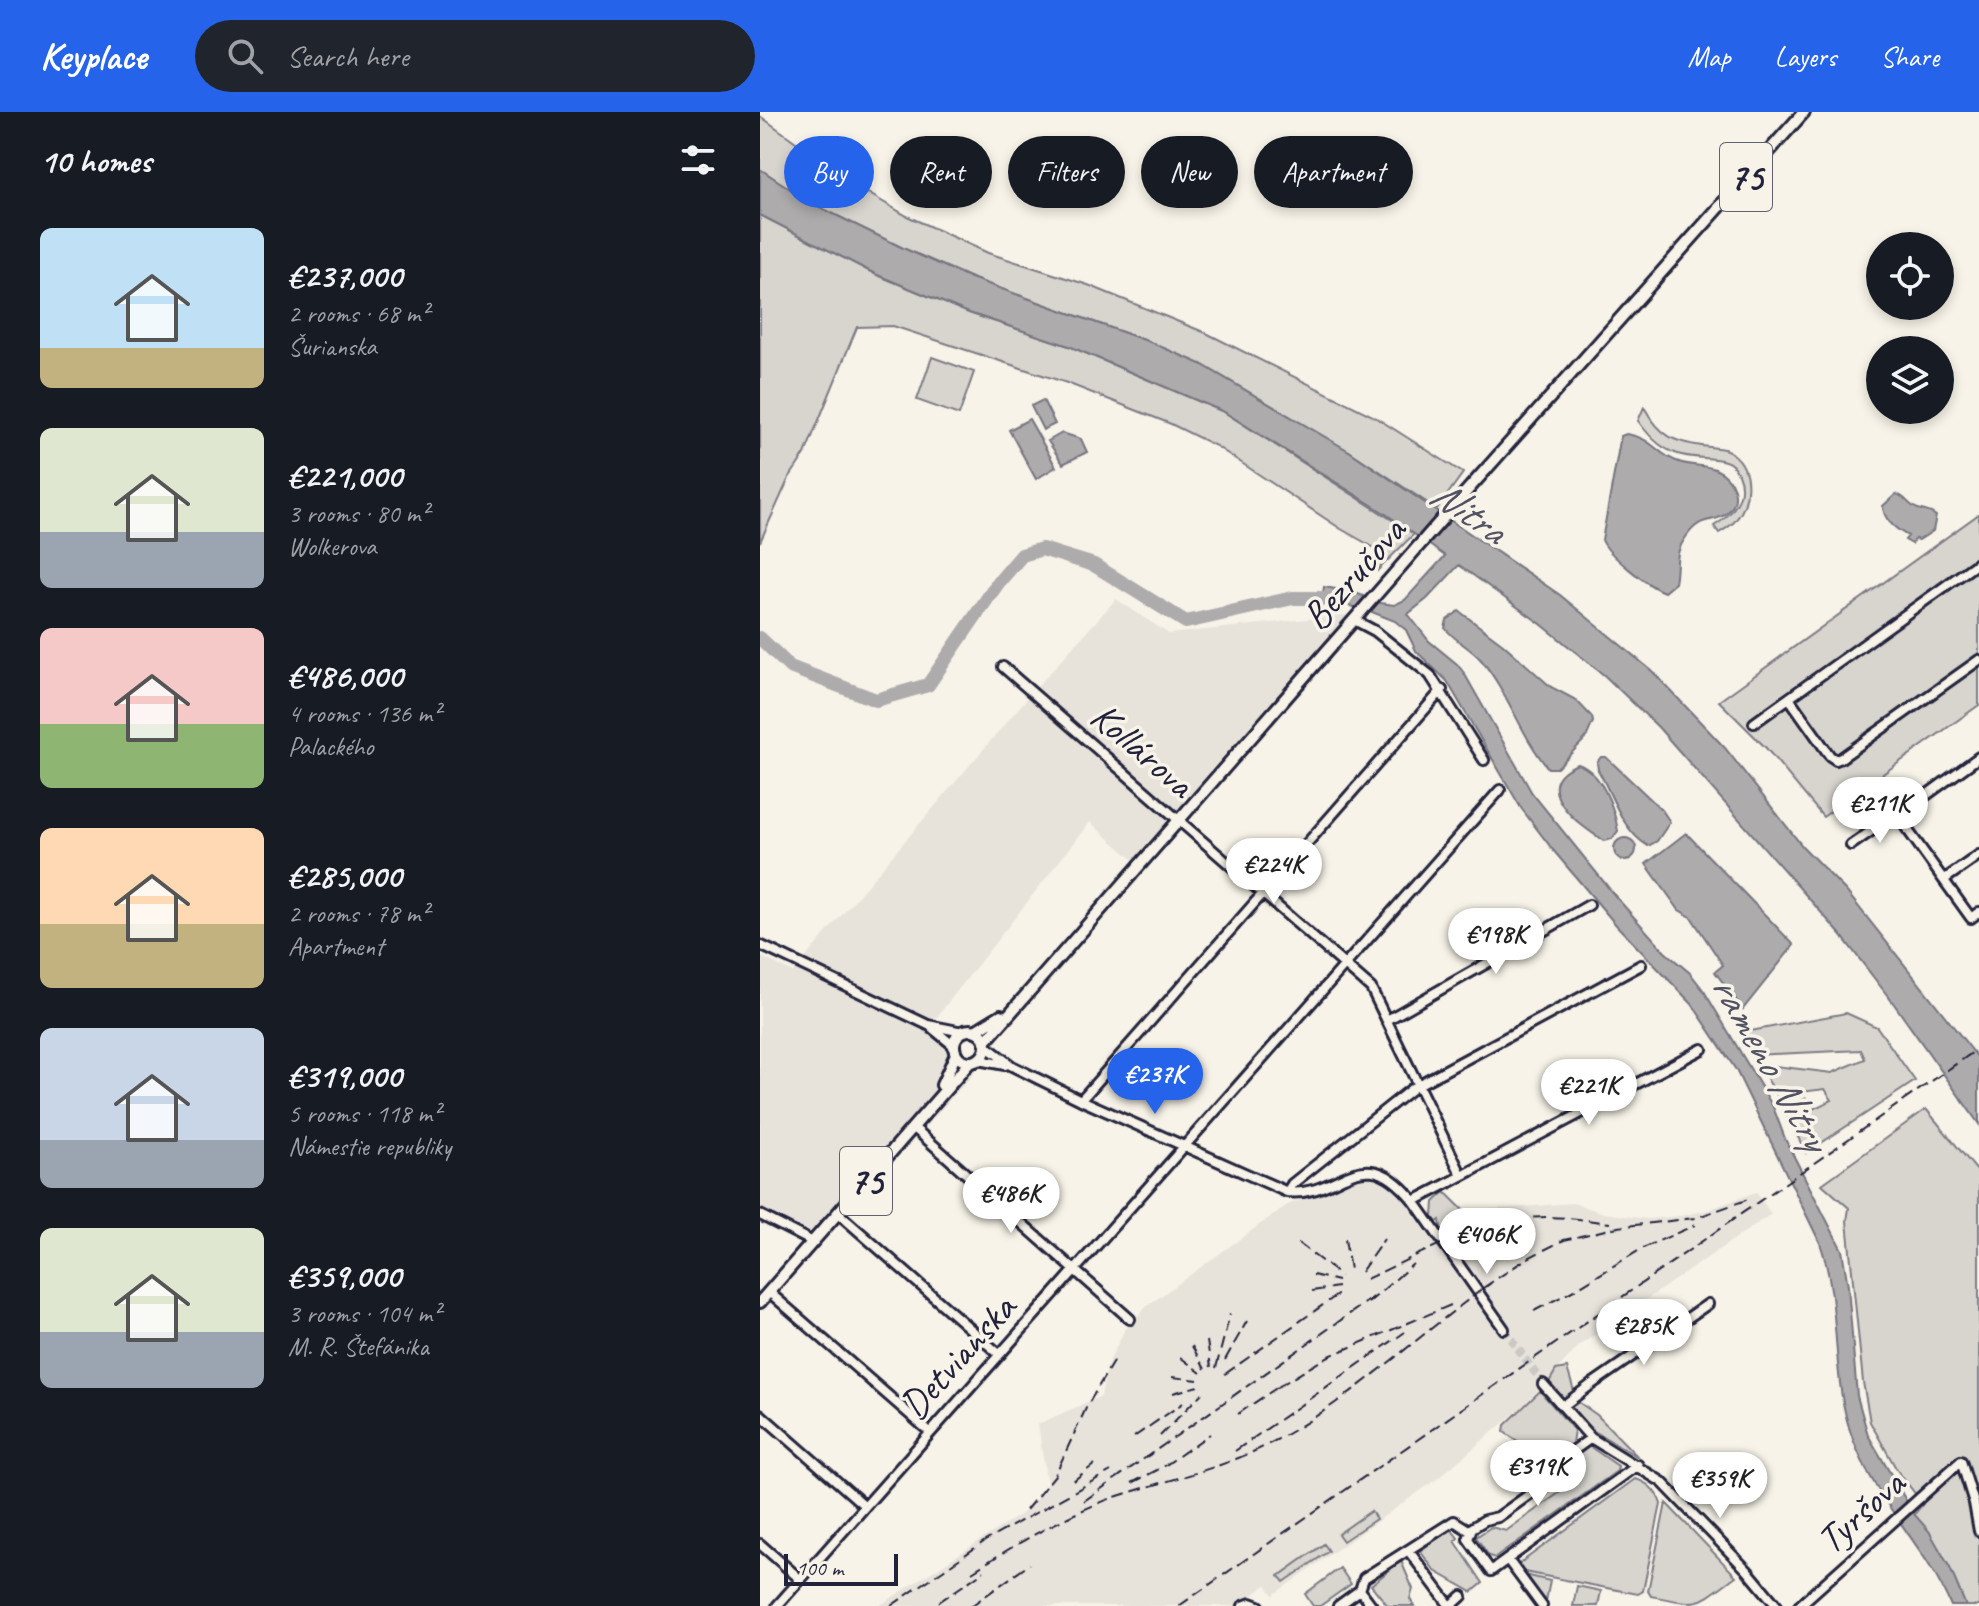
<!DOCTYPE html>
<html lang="en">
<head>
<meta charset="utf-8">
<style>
	:root { --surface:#171b24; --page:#20242c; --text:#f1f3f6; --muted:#9ea1a6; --accent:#2563eb }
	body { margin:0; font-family:Caveat,sans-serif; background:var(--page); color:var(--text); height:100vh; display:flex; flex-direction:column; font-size:30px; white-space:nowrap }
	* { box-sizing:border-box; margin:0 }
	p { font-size:26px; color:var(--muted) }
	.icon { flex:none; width:44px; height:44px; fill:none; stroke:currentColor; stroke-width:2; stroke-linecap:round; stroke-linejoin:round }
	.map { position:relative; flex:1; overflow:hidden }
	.side { display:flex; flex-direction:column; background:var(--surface); width:760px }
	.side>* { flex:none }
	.top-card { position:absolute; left:24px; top:24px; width:760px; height:72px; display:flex; gap:16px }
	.buttons { position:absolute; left:1106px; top:120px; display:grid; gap:16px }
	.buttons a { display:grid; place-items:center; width:88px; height:88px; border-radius:50%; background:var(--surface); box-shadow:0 4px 12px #0003; font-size:40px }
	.scale { position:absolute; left:24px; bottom:20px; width:114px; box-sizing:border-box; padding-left:8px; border:4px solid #22223b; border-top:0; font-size:22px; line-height:28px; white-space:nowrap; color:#22223b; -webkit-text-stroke:6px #f7f3e8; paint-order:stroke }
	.price { position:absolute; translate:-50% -68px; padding:0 18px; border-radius:28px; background:#fff; color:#222; font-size:26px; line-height:52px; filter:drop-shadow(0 2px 4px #0008) }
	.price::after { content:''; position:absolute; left:50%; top:48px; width:24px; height:18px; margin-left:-12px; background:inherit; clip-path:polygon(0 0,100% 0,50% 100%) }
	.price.active { background:var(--accent); color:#fff }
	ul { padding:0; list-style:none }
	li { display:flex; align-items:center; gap:24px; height:200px; padding:0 40px }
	li span { display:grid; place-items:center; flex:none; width:224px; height:160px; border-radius:12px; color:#555 }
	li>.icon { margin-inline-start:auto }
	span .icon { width:96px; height:96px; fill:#fffc; stroke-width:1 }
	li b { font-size:34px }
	h2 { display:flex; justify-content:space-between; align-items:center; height:96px; padding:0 40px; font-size:34px }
	.tag { padding:0 28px; border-radius:36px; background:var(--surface); box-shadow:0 4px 12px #0003; font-size:28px; line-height:72px }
	.tag.active { background:var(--accent); color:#fff }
	header { display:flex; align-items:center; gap:48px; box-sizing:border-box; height:112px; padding:0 40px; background:var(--accent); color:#fff }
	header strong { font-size:38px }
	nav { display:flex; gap:44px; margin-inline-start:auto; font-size:28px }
	.search { width:560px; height:72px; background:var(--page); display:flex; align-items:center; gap:20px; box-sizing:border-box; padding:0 28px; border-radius:44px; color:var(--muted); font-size:30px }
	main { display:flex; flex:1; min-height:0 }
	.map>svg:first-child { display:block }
</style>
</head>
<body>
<header>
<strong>Keyplace</strong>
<div class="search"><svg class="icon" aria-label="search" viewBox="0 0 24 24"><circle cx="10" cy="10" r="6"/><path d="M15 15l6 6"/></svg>Search here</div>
<nav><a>Map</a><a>Layers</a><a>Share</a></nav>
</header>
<main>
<section class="side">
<h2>10 homes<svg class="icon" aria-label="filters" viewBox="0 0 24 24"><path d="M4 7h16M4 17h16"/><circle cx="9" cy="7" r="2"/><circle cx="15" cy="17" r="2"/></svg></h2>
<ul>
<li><span style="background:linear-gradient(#bfe0f5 75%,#c2b280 0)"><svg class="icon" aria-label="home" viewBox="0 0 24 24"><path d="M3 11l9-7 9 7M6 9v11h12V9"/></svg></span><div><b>€237,000</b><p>2 rooms · 68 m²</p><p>Šurianska</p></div></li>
<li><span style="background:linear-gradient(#dfe7d0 65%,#9aa5b1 0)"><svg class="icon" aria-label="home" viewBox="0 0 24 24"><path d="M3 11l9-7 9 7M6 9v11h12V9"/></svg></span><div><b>€221,000</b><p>3 rooms · 80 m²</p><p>Wolkerova</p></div></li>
<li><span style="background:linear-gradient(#f6c9c9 60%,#8fb573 0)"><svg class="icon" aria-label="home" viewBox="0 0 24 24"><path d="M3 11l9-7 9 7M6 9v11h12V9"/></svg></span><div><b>€486,000</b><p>4 rooms · 136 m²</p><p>Palackého</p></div></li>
<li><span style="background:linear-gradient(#ffd9b3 60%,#c2b280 0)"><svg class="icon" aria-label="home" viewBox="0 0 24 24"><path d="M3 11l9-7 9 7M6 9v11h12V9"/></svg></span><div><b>€285,000</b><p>2 rooms · 78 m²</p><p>Apartment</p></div></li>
<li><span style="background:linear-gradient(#c9d6e8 70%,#9aa5b1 0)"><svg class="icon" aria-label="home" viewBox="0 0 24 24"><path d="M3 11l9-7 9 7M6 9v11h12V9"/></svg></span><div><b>€319,000</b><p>5 rooms · 118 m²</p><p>Námestie republiky</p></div></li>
<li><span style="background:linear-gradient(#dfe7d0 65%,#9aa5b1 0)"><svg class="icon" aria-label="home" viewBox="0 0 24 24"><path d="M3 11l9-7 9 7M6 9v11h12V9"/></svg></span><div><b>€359,000</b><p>3 rooms · 104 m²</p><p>M. R. Štefánika</p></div></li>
</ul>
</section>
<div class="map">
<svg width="1219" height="1494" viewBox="0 0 1219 1494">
	<rect width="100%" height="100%" fill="#f7f3e8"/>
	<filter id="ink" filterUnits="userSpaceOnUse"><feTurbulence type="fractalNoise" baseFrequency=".0125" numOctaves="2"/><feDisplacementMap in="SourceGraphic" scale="16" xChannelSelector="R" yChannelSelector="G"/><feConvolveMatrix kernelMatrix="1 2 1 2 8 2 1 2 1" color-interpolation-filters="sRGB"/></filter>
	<g filter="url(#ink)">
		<path fill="#e7e3db" d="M356 487 409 522 612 500 385 758 330 710 176 906 215 960 65 1125H51L0 1098V844L33 860 269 584Z
			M598 1065H609L631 1072 650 1090 678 1128 725 1098 813 1091 844 1101 887 1107 920 1104 948 1098 996 1080 1011 1102 820 1233 762 1295 677 1367 513 1483 506 1473 478 1494H119L267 1398 287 1372 278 1312 341 1284 348 1252 364 1219 387 1194 527 1093Z"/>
		<path fill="#d8d5cf" stroke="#7d7c85" stroke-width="2" d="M0 4 101 77 147 104 228 141 328 173 446 221 615 305 703 361 677 397 589 339 390 230 211 166 143 136 53 92 0 57Z
			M0 103 115 162 209 201 309 234 464 300 654 422 618 458 620 439 581 417 456 334 411 312 307 271 133 214 97 215 45 342 29 366 0 430Z
			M172 245 214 260 199 303 157 288Z
			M884 295C901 326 915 331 950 335 958 336 967 336 973 342 994 358 990 393 974 410 970 414 964 418 959 421L954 414C972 403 988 384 978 362 975 356 972 351 965 349 951 344 933 348 915 341 898 335 888 322 878 309Z
			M1219 402V593L1063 705 1006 636 959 589Z
			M1086 901 1117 915 1155 969 1046 1041 1025 999 1046 986 1053 997 1072 988 1065 977 1017 983 998 952 1072 961 1105 947 1101 938 992 943 980 921Z
			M1166 997 1219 1061V1494H1198L1147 1411 1163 1392 1137 1358 1110 1310 1103 1270 1087 1109 1089 1096 1062 1072Z
			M685 1080 714 1109 693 1125 681 1116 680 1108 677 1110 673 1105 674 1090Z
			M807 1256 814 1279 807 1287H801L788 1272 796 1258Z
			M780 1279 814 1318 812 1331 790 1347 782 1345 744 1320 745 1313Z
			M817 1289 837 1303 878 1345 829 1316 812 1298V1294Z
			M829 1334 858 1354 857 1359 735 1446 729 1444 716 1425 731 1415 746 1419 803 1378 788 1360 820 1336Z
			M875 1367C888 1370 897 1380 901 1392L883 1479 878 1482 759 1459 756 1454Z
			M906 1391 976 1464C935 1494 943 1494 891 1484L888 1479Z
			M611 1399 616 1407 583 1429 578 1422Z
			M691 1417 698 1426 695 1429 723 1471 712 1480 675 1459 660 1439Z
			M564 1432 569 1439 524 1470 519 1464Z
			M641 1449 653 1477 650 1487 654 1494H628L611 1473Z
			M580 1456 591 1472 560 1494H553L545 1482Z
			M765 1463 790 1469 785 1494 764 1465Z
			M817 1474 841 1479 838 1494H813Z"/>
		<path fill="#aeabad" stroke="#76747f" stroke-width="2" d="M0 57 53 92 143 136 211 166 390 230 441 252 589 339 800 483 892 559 965 636 1043 735 1086 779 1219 947V1012L1134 892 1081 823 898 615 845 564 781 512 699 453 667 487 648 502 669 529 697 552 704 561 772 681 856 785 905 840 930 861 944 879 1013 995 1026 1029 1082 1138 1088 1174 1097 1284 1108 1323 1154 1402 1169 1419 1190 1456 1206 1494H1191C1166 1435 1117 1391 1094 1330 1069 1266 1083 1197 1060 1131L976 958 932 892 857 814 793 738 761 696 687 569 656 539 646 518 635 509 612 500 586 493H561L564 475 593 480 621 491 634 493 645 488 685 444 623 400 464 300 309 234 209 201 115 162 0 103Z
			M283 288 295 312 283 318 271 294Z
			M269 307 296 355 276 367 249 318Z
			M302 321 321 327 327 340 303 352 288 329Z
			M866 322C894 326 896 343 919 350 931 354 944 353 955 357 973 365 983 387 967 401 954 413 942 401 926 425 913 443 919 452 915 471L904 480C888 474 848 443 842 428L860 329 861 324Z
			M1136 382C1146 384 1148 394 1158 397 1166 400 1169 398 1176 404L1173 419 1159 428 1155 427 1152 432 1145 428 1148 424C1137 418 1123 408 1123 394Z
			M699 499 743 532 791 575 816 588 832 605 833 610 826 626 797 656H788C761 624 749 582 722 549 711 536 695 529 685 516L687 508Z
			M841 645H846L902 698 910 710 897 729 888 734C861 718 853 683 838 658L837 650Z
			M818 652C842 661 854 695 858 719L852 727 845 729C818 714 766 672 818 652Z
			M926 721 1034 833 983 897 955 860 963 853 931 805 919 798 886 752Z
			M854 737a11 11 0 1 1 22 0a11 11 0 1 1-22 0Z"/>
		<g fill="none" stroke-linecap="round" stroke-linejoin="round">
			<path stroke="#aeabad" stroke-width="14" d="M0 526 30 555 116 588 168 573 238 471 262 443 282 437 334 453 426 510 533 486H579"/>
			<path stroke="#ccc9c5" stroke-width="8" stroke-dasharray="8 4" stroke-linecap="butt" d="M744 1217 783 1272"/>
			<g stroke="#22223b" stroke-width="14">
				<path id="minor" d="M598 510 615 519 670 563 724 648
					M243 555 611 876 702 1064 654 1089
					M1029 586 1070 644 1076 648 1081 646 1219 548
					M994 611 1219 450
					M1219 645 1143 700 1142 710 1211 806 1219 800
					M1091 733 1133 704 1143 705
					M1185 767 1219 743
					M0 833 168 913 203 920
					M627 908 829 793
					M172 916 194 934
					M226 934 252 954 321 988 527 1080C583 1086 600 1023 654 1089L744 1217
					M218 948 245 953
					M321 988 682 578
					M153 1015 370 1207
					M702 1064 942 937
					M527 1080 532 1072 654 975 881 853
					M78 1101 239 1242
					M0 1103 53 1130
					M9 1180 170 1320
					M783 1272 831 1326 902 1370 987 1458 1017 1494
					M803 1294 832 1272 948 1192
					M0 1302 105 1394
					M831 1326 785 1359 781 1374 738 1405 725 1408 712 1416 708 1427 731 1459 878 1353
					M0 1432 40 1467
					M648 1438 690 1494
					M748 1448 782 1494
					M600 1478 604 1466 694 1409 710 1419
					M600 1478 612 1494
					M17 1494 740 678
					M483 1494 491 1491 499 1494
					M578 1494 600 1478
					M691 1494 702 1484
					M1039 1494 1201 1349 1214 1391 1219 1419"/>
			</g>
			<g stroke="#22223b" stroke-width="16">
				<path id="major" d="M194 934a16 16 0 1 1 32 0a16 16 0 1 1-32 0Z
					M215 919 241 903
					M225 930 697 390 1044 0
					M182 973 196 942
					M0 1190 210 950"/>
			</g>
			<use href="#minor" stroke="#f7f3e8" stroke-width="8"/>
			<use href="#major" stroke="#f7f3e8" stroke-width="10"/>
			<path stroke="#22223b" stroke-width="2" stroke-dasharray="12 6" stroke-linecap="butt" d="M585 1127 590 1158
				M538 1131 581 1164
				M601 1160 624 1127
				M553 1163 578 1169
				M606 1167C658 1144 712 1111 770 1106 797 1103 823 1108 850 1111
				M723 1176 766 1147 804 1128 858 1115 935 1106 992 1086
				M552 1179 578 1175
				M608 1191 653 1152
				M774 1199 814 1178 883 1136 935 1113
				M447 1229 451 1255
				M432 1234 445 1257
				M420 1245 441 1261
				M465 1248 487 1209
				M456 1256 470 1202
				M465 1262 580 1181
				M412 1265 438 1268
				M518 1275 567 1245 691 1193
				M413 1281 438 1274
				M478 1302 525 1270
				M400 1324 442 1281
				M374 1325 423 1291
				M475 1339 645 1220
				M313 1369 335 1352
				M372 1371 403 1355 450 1322
				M324 1389 615 1184
				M266 1398 295 1363 327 1294 354 1248
				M212 1460C252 1434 313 1399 358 1384 407 1368 457 1358 503 1335 587 1293 655 1225 731 1171
				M179 1490 224 1459
				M131 1494 225 1429 351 1359
				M211 1494 270 1452
				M419 1494 1219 936"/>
		</g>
	</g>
	<g text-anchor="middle" stroke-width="7" stroke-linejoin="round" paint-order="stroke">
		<g fill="#f7f3e8" stroke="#62616f" stroke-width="2">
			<rect x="960" y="31" width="52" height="68" rx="6"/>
			<rect x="80" y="1035" width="52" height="68" rx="6"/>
		</g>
		<g font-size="38" font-weight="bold" fill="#22223b">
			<text x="986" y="78">75</text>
			<text x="106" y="1082">75</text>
		</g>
		<g font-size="40" fill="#22223b" stroke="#f7f3e8">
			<text transform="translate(593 461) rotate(-49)" y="14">Bezručova</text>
			<text transform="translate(383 637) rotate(41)" y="14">Kollárova</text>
			<text transform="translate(197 1244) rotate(-48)" y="14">Detvianska</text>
			<text transform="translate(1100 1399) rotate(-42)" y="14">Tyršova</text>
		</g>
		<g font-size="42" font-style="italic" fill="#535263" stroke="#f7f3e8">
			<text transform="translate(709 398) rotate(35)" y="15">Nitra</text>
			<text transform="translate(1011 949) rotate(60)" y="15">rameno Nitry</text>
		</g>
	</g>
</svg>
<div class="buttons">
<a><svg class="icon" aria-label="locate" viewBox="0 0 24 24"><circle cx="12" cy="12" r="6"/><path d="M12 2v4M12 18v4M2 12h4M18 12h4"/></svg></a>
<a><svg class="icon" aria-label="layers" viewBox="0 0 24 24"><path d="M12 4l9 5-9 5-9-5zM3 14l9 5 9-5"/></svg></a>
</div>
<div class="scale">100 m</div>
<b class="price" style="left:1120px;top:733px">€211K</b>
<b class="price" style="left:514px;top:794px">€224K</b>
<b class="price" style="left:736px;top:864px">€198K</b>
<b class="price active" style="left:395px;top:1004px">€237K</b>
<b class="price" style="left:829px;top:1015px">€221K</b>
<b class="price" style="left:251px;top:1123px">€486K</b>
<b class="price" style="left:727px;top:1164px">€406K</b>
<b class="price" style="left:884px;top:1255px">€285K</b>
<b class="price" style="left:778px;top:1396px">€319K</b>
<b class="price" style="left:960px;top:1408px">€359K</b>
<div class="top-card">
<a class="tag active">Buy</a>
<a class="tag">Rent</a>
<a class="tag">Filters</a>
<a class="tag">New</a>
<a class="tag">Apartment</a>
</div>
</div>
</main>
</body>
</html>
